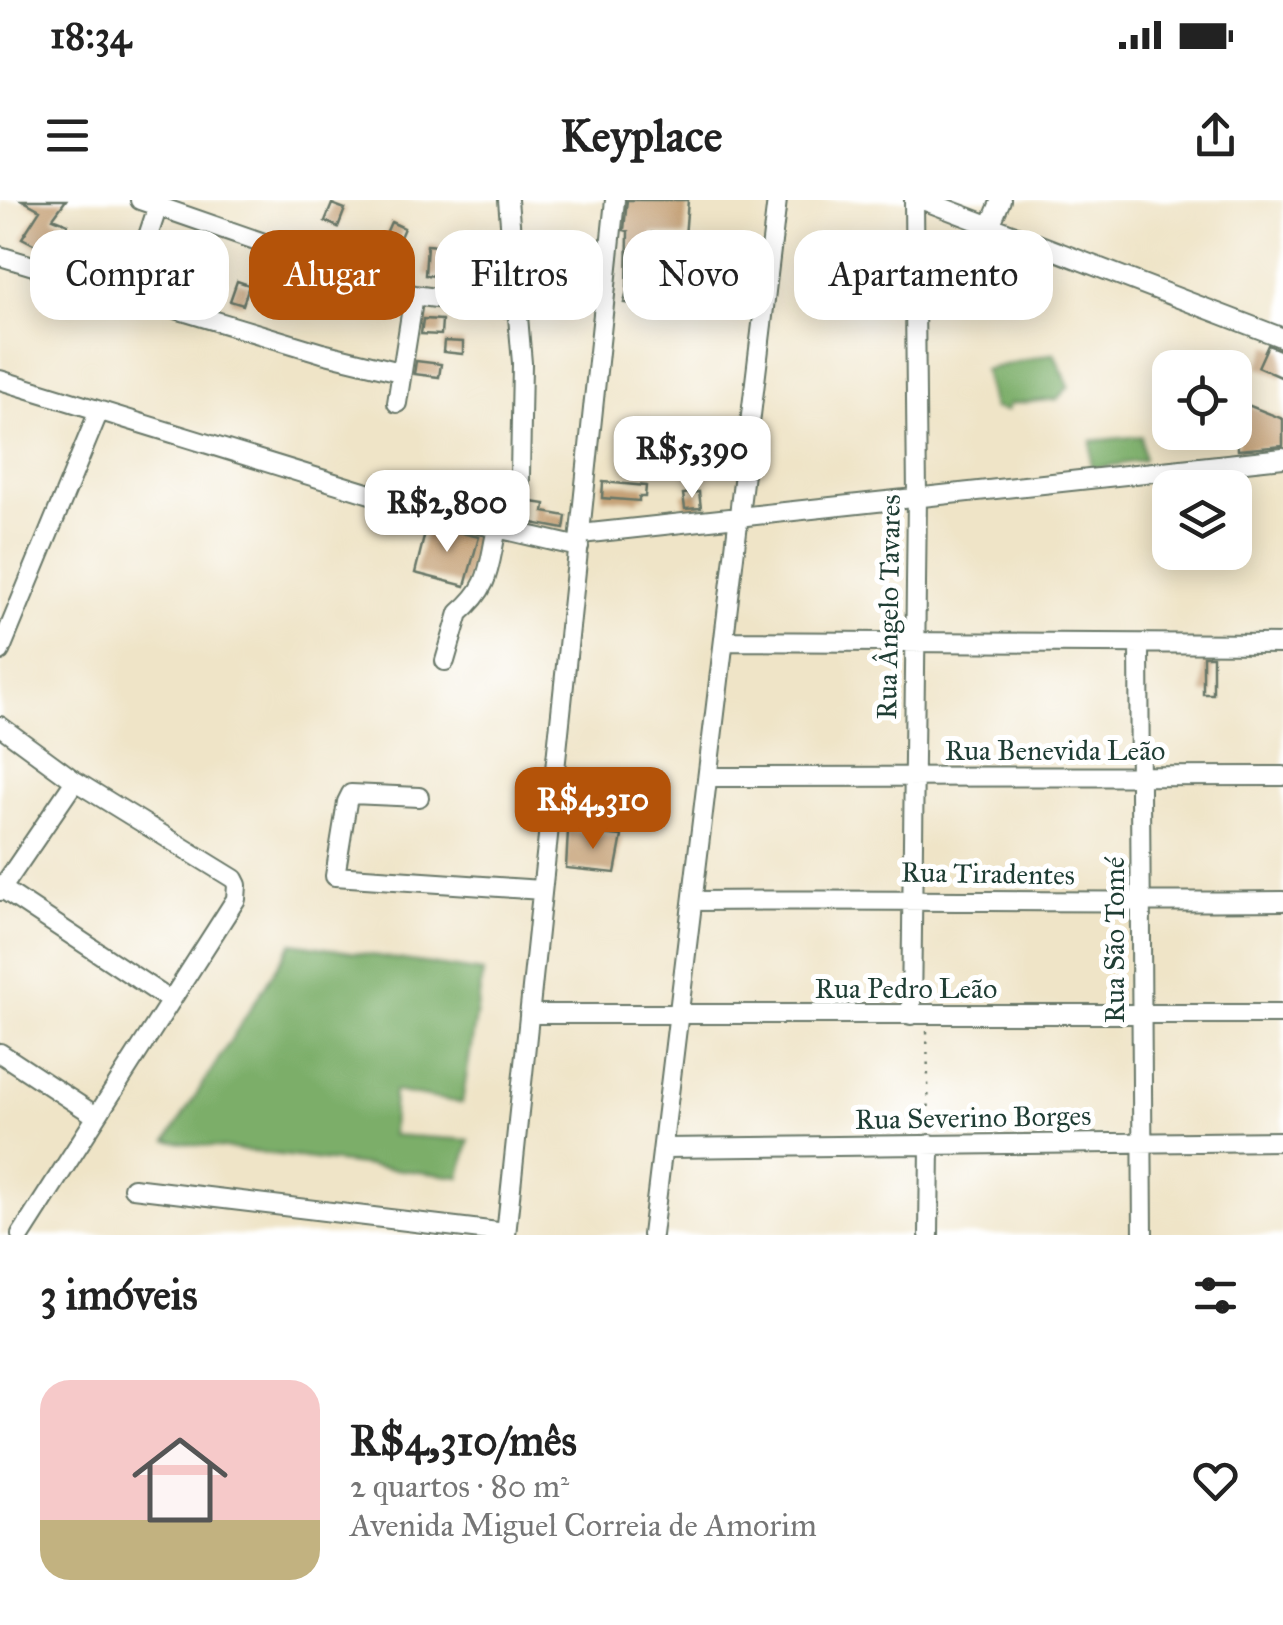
<!DOCTYPE html>
<html lang="pt">
<head>
<meta charset="utf-8">
<style>
	:root { --surface:#fff; --page:#f6f6f6; --text:#222; --muted:#767676; --line:#e0e0e0; --accent:#b45309 }
	body { margin:0; font-family:"IM FELL Great Primer",serif; background:var(--page); color:var(--text); height:100vh; display:flex; flex-direction:column; font-size:38px; white-space:nowrap }
	* { box-sizing:border-box; margin:0 }
	p { font-size:32px; color:var(--muted) }
	.icon { flex:none; width:55px; height:55px; fill:none; stroke:currentColor; stroke-width:2; stroke-linecap:round; stroke-linejoin:round }
	.map { position:relative; height:1035px; overflow:hidden }
	.drawer { display:flex; flex-direction:column; background:var(--surface); flex:1 }
	.drawer>* { flex:none }
	.guide { position:absolute; left:30px; top:30px; width:1225px; height:90px; display:flex; gap:20px }
	.fabs { position:absolute; left:1152px; top:150px; display:grid; gap:20px }
	.fabs a { display:grid; place-items:center; width:100px; height:100px; border-radius:20px; background:var(--surface); box-shadow:0 5px 25px #0003; font-size:50px }
	.price { position:absolute; translate:-50% -85px; padding:0 22px; border-radius:20px; background:#fff; color:#222; font-size:32px; line-height:65px; filter:drop-shadow(0 2px 5px #0008) }
	.price::after { content:''; position:absolute; left:50%; top:60px; width:30px; height:22px; margin-left:-15px; background:inherit; clip-path:polygon(0 0,100% 0,50% 100%) }
	.price.on { background:var(--accent); color:#fff }
	ul { padding:0; list-style:none }
	li { display:flex; align-items:center; gap:30px; height:250px; padding:0 40px }
	li+li { border-top:2px solid var(--line) }
	li span { display:grid; place-items:center; flex:none; width:280px; height:200px; border-radius:30px; color:#555 }
	li>.icon { margin-inline-start:auto }
	span .icon { width:120px; height:120px; fill:#fffc; stroke-width:1 }
	li b { font-size:42px }
	h2 { display:flex; justify-content:space-between; align-items:center; height:120px; padding:0 40px; font-size:42px }
	.tag { padding:0 35px; border-radius:30px; background:var(--surface); box-shadow:0 5px 25px #0003; font-size:35px; line-height:90px }
	.tag.on { background:var(--accent); color:#fff }
	.status { display:flex; justify-content:space-between; align-items:center; height:70px; padding:0 50px; background:var(--surface); direction:ltr }
	.status svg { height:28px; fill:currentColor }
	header { display:flex; justify-content:space-between; align-items:center; height:130px; padding:0 40px; background:var(--surface); font-size:45px; font-weight:700 }
	.map>svg:first-child { display:block }
</style>
</head>
<body>
<div class="status"><b>18:34</b><svg viewBox="0 0 49 12"><path d="M0 12V9h3v3zM5 12V6h3v6zM10 12V3h3v9zM15 12V0h3v12zM26 1h20v11H26zM47 4h2v5h-2z"/></svg></div>
<header><svg class="icon" aria-label="menu" viewBox="0 0 24 24"><path d="M4 6h16M4 12h16M4 18h16"/></svg>Keyplace<svg class="icon" aria-label="share" viewBox="0 0 24 24"><path d="M12 15V3M7 8l5-5 5 5M5 13v7h14v-7"/></svg></header>
<div class="map">
<svg width="1283" height="1035" viewBox="0 0 1283 1035">
	<rect width="100%" height="100%" fill="#fff"/>
	<filter id="ink" filterUnits="userSpaceOnUse"><feTurbulence type="fractalNoise" baseFrequency=".01" numOctaves="2"/><feDisplacementMap in="SourceGraphic" scale="20" xChannelSelector="R" yChannelSelector="G"/><feConvolveMatrix kernelMatrix="1 2 1 2 8 2 1 2 1" color-interpolation-filters="sRGB"/></filter>
	<filter id="wash" filterUnits="userSpaceOnUse"><feTurbulence type="fractalNoise" baseFrequency=".0048" numOctaves="4" result="noise"/><feDisplacementMap in="SourceGraphic" scale="40" xChannelSelector="R" yChannelSelector="G"/><feGaussianBlur stdDeviation="2.25" result="paint"/><feColorMatrix in="noise" values="0 0 0 0 0 0 0 0 0 0 0 0 0 0 0 0 0 1.4 0 .05"/><feComposite in="paint" operator="in"/></filter>
	<g filter="url(#wash)">
		<rect width="100%" height="100%" fill="#efe4c7"/>
		<path fill="#7bae69" stroke="#4d764e" stroke-width="2.5" d="M1054 153 1069 186 1057 199 1009 204 1007 211 993 208 984 170Z
			M1141 236 1144 260 1091 269V241Z
			M292 743 483 772 462 903 394 891 392 935 469 940 460 977 167 941Z"/>
		<g id="blocks">
			<path fill="#c5a177" d="M22 0H66L53 18 68 24 57 56 22 38 40 10Z
				M627 0H688L685 37 652 33 651 52 662 53 661 68 654 67 653 92 660 93 659 106 624 103 627 90 628 31 624 30Z
				M332 4 345 9 338 27 325 21Z
				M391 22 404 28 389 63 375 58Z
				M87 36 96 38 87 67 78 64Z
				M427 45 439 46 437 76 425 75Z
				M111 48 129 54 121 78 102 71Z
				M561 79 592 82 591 93 560 90Z
				M237 81 249 85 243 105 230 101Z
				M423 119 442 120 441 135 421 134Z
				M444 141 463 142V154L443 152Z
				M1268 145 1283 151V178L1258 167Z
				M416 161 441 164 439 177 414 174Z
				M1235 200 1283 219V246L1238 250Z
				M603 282 646 286 645 297H639V301L602 298Z
				M699 292 701 308 685 309 683 294Z
				M532 302 545 304 544 312 566 316 564 329 532 323Z
				M427 325 479 337 465 386 415 373Z
				M1203 456H1213V494H1203Z
				M568 631 622 636 615 673 566 668Z"/>
		</g>
	</g>
	<g filter="url(#ink)">
		<use href="#blocks" fill-opacity="0" stroke="#687767" stroke-width="2.5"/>
		<g fill="none" stroke-linecap="round" stroke-linejoin="round">
			<g stroke="#687767" stroke-width="22">
				<path id="minor" d="M140 0 414 95 518 109
					M508 0 522 163 519 333
					M923 0 1283 138
					M990 26 1001 0
					M0 56 322 153 400 172
					M129 93 158 6
					M0 180 432 313 579 347
					M397 203 414 95
					M581 334 1283 258
					M725 441 1283 444
					M1139 444 1143 1035
					M0 451 99 211
					M445 461 459 413C491 386 488 368 497 328
					M0 526 75 581 234 679 237 685 236 699 21 1035
					M708 577 1283 576
					M419 597 351 594 347 602 335 676 542 690
					M1 688 171 801
					M0 691 75 581
					M693 701C890 699 1086 703 1283 701
					M529 814H1283
					M911 815 917 297 914 0
					M0 853 96 916
					M664 948 1283 941
					M133 988 506 1033
					M506 1035 615 0
					M652 1035 777 0
					M929 1035 930 944"/>
			</g>
			<path stroke="#687767" stroke-width="2.5" stroke-dasharray="2.5 8" stroke-linecap="butt" d="M927 831 929 928"/>
			<use href="#minor" stroke="#fff" stroke-width="18"/>
		</g>
	</g>
	<g text-anchor="middle" stroke-width="10" stroke-linejoin="round" paint-order="stroke">
		<g font-size="28" fill="#1f3d34" stroke="#fff">
			<text transform="translate(888 407) rotate(-89)" y="10">Rua Ângelo Tavares</text>
			<text x="1055" y="560">Rua Benevida Leão</text>
			<text transform="translate(988 673) rotate(1)" y="10">Rua Tiradentes</text>
			<text transform="translate(1114 740) rotate(-90)" y="10">Rua São Tomé</text>
			<text x="906" y="798">Rua Pedro Leão</text>
			<text transform="translate(973 917) rotate(-1)" y="10">Rua Severino Borges</text>
		</g>
	</g>
</svg>
<div class="fabs">
<a><svg class="icon" aria-label="locate" viewBox="0 0 24 24"><circle cx="12" cy="12" r="6"/><path d="M12 2v4M12 18v4M2 12h4M18 12h4"/></svg></a>
<a><svg class="icon" aria-label="layers" viewBox="0 0 24 24"><path d="M12 4l9 5-9 5-9-5zM3 14l9 5 9-5"/></svg></a>
</div>
<b class="price" style="left:692px;top:301px">R$5,390</b>
<b class="price" style="left:447px;top:355px">R$2,800</b>
<b class="price on" style="left:593px;top:652px">R$4,310</b>
<div class="guide">
<a class="tag">Comprar</a>
<a class="tag on">Alugar</a>
<a class="tag">Filtros</a>
<a class="tag">Novo</a>
<a class="tag">Apartamento</a>
</div>
</div>
<section class="drawer">
<h2>3 imóveis<svg class="icon" aria-label="filters" viewBox="0 0 24 24"><path d="M4 7h16M4 17h16"/><circle cx="9" cy="7" r="2"/><circle cx="15" cy="17" r="2"/></svg></h2>
<ul>
<li><span style="background:linear-gradient(#f6c9c9 70%,#c2b280 0)"><svg class="icon" aria-label="home" viewBox="0 0 24 24"><path d="M3 11l9-7 9 7M6 9v11h12V9"/></svg></span><div><b>R$4,310/mês</b><p>2 quartos · 80 m²</p><p>Avenida Miguel Correia de Amorim</p></div><svg class="icon" aria-label="heart" viewBox="0 0 24 24"><path d="M12 20l-8-8c-3-5 5-10 8-4 3-6 11-1 8 4z"/></svg></li>
</ul>
</section>
</body>
</html>
